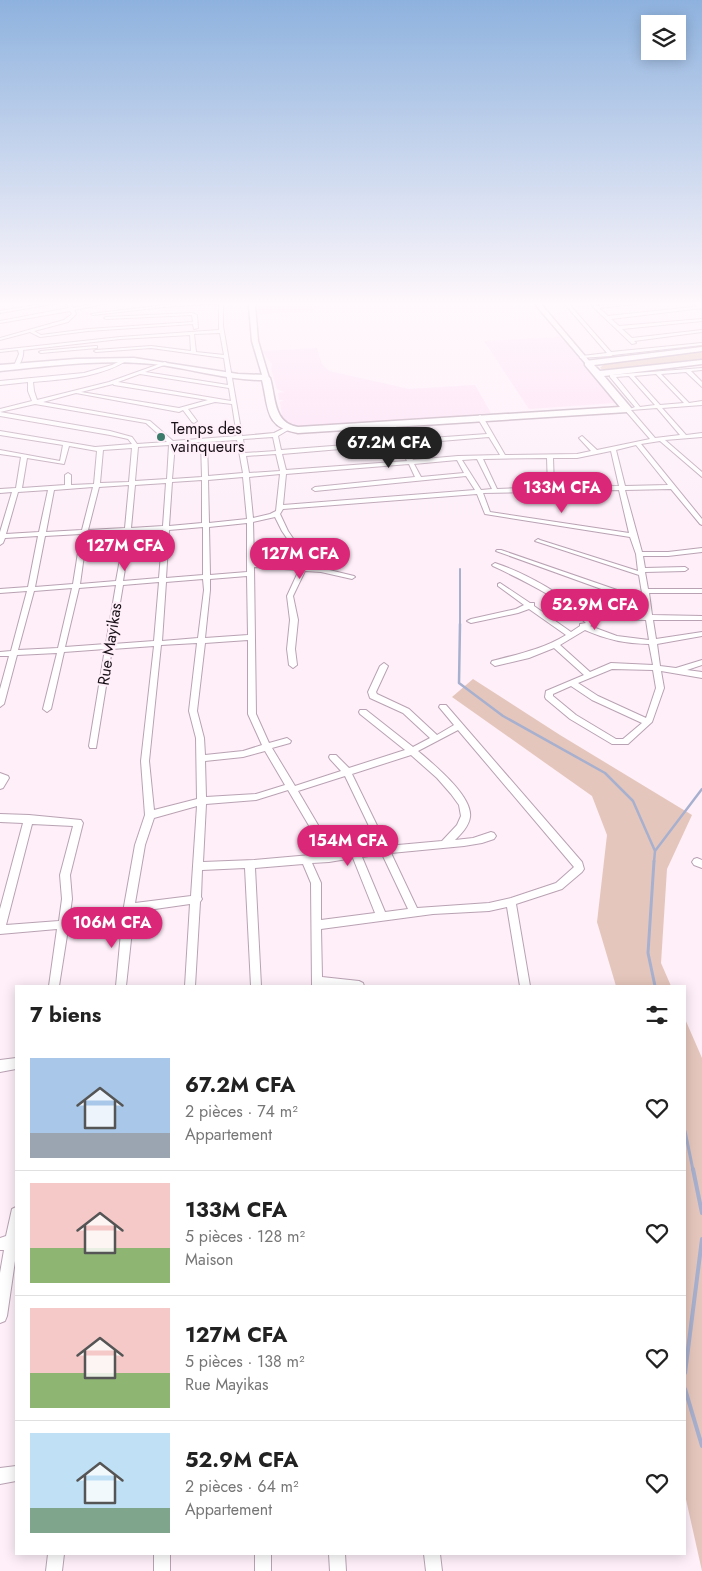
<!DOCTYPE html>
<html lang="fr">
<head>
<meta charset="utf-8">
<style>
	:root { --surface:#fff; --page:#f6f6f6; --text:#222; --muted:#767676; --line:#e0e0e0; --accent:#db2777 }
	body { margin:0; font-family:Jost,sans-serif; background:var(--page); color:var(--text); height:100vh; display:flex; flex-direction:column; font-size:19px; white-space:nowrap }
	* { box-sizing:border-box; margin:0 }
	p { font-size:16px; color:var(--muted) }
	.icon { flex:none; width:28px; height:28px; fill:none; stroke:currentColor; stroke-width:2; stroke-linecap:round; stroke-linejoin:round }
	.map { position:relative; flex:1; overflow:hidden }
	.panel { position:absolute; left:15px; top:985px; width:671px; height:570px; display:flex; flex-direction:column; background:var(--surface); border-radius:0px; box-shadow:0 2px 12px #0003 }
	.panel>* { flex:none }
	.tools { position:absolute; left:641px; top:15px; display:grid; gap:10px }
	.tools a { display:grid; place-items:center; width:45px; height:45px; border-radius:0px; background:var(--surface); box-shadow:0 2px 12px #0003; font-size:25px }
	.price { position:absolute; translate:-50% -42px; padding:0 11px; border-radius:18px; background:var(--accent); color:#fff; font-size:16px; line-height:32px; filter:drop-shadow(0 1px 2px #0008) }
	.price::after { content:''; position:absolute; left:50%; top:30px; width:15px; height:11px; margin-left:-8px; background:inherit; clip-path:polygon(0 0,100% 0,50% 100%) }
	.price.on { background:#222; color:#fff }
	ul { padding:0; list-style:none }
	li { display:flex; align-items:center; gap:15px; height:125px; padding:0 15px }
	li+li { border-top:1px solid var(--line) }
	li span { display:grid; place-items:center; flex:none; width:140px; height:100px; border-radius:0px; color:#555 }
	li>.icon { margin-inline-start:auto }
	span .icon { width:60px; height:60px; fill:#fffc; stroke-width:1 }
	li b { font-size:21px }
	h2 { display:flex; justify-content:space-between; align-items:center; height:60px; padding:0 15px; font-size:21px }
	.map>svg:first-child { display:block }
</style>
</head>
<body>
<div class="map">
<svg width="702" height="1571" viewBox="0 0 702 1571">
	<rect width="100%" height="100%" fill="#feeff9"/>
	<path fill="#fedff6" d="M312 303 314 311 257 314 256 306Z
		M560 337 589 369 615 403 529 409 484 341Z
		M317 348 322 364 329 371 409 389 475 385 491 413 311 428H295L283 424 280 402 284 400H279L278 393 284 392 277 389 271 368 272 364 262 351Z"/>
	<path fill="#e5c6bc" d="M702 352V361L605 371 600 368 604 364Z
		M473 679 560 735 692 815 667 869 661 963 671 986H616L597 922 607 835 592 796 452 697Z
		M685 1019 702 1058V1571L685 1495Z"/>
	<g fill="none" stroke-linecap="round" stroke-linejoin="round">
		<path stroke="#a7b0ce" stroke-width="2" d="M460 625V569"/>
		<path stroke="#a7b0ce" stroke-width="2.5" d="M460 624 459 683 503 716 605 773 633 801 655 851
			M654 862 655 851 702 789"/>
		<path stroke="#a7b0ce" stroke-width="3" d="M654 861 648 953 655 986
			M685 1131 693 1170"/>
		<path stroke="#a7b0ce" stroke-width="4" d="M693 1169 702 1213
			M685 1373 702 1239
			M685 1389 702 1446"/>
		<g stroke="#b9a2b3" stroke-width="2">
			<path id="minor" d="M47 303H58L0 313V311Z
				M67 303H71L73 308 98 303H108L74 310 76 314 68 322 34 331 41 335 88 329 193 322 192 315 106 319 104 318 106 317 192 313 197 315 198 328 194 329 193 324 88 331 40 337 30 332 0 340V338L64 320 72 314 70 311 0 323V321L69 308Z
				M190 303H218L164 307 93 315 91 314 164 305Z
				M219 303H223V326L242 436 274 433 284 428H288V430L278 436 281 450 397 441 389 424 392 422 395 424 403 440 487 434 477 417 480 415 483 417 505 455 577 454 591 451 579 438 582 436 597 450 650 439 624 409 627 407 630 409 635 407 610 377V375L702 368V370L691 371 702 382V387L686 372 661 374 689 403 702 401V405L662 408 686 435 702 433V437L665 440 702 472V477L660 441 641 444 702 519V525L700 524 671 489 625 490 642 552H668L702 548V552L668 556H643L645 568 685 567 688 569 685 571 645 572 648 589H702V593H649L652 615 702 616V620H653L656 639 702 632V636L657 644 660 666 676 668 702 660V665L687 670 702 672V678L661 671 664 688 652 722 628 744H612L570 719 546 699 545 697 546 691 584 675 554 648 529 658 495 666 491 663 492 661C519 654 543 649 566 635L529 609 518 613 471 623 467 621 471 619 516 609 524 605 498 586V584L500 583 530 603H534V606L571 632 580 626V624L586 623C559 597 526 582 493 566L492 565 495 563C528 574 566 596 591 620L600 615H645L643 604 496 551 497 550H501L643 599 639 575 535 541 538 539 540 540 638 571 636 554 630 537 485 514 477 494 283 509 280 514 288 531 309 562 307 567 321 568 354 576 355 577 352 579 321 572 305 571 293 596 298 620 295 649 297 665 293 668 289 665 287 649 290 620 287 596 299 570 254 567 256 714 269 743 287 738 291 741 290 743 272 748 295 786 341 771 330 759 329 757 330 755H336L349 768 405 750 360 714 359 712 360 710H366L413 747 430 738 403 713 370 698 368 692 380 666 384 663 388 666 376 692 377 694 409 709 437 735 454 725 439 707 440 705H446L582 862 584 869 582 872 562 889 516 904 530 986H520L507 907 489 911 433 914 321 929 322 977 359 981 363 983 364 986H312L311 883 303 864 255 868 261 986H251L245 868 202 870 201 897 202 899 200 902 195 986H185L190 904 134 912 126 986H116L122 922 116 924 68 929 59 986H49L57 929 0 934V909L23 823 0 822V814L29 815 81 820 83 823 70 875 72 899 69 920 115 916 123 912 135 845 145 815 141 761 154 646 112 649 96 748H90L89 746 105 649 64 652 51 709 47 712 43 709 57 653 17 655 4 704 0 707V689L9 656H0V652L11 651 27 591 0 593V589L28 587 38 536 5 538 3 543 0 545V532L12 492 0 493V489L16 488 21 457 0 454V450L60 461 63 445 0 435V431L95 447 132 444 128 439 110 435 0 416V409L32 401 28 391V382L0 385V381L84 373 112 365 124 359 126 360V361C98 378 64 379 33 382L34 391 37 400 109 382 165 362 167 363V364L145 372 228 385 224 358 151 348 96 352 94 351 96 350 151 346 191 351 190 335 120 339 23 350C24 355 21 365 16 367L14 366 19 354 18 350 0 352V350L120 337 219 330ZM220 333 224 355 196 352 194 334ZM140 374 229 388 231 401 118 382ZM656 374 684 403 660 405 634 376ZM629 376 655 405 640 407 616 377ZM113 384 114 385 208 400 179 408 81 392ZM76 393 179 412 183 410 192 422 194 423 197 421 188 409 215 402 232 404 237 436 173 441 150 421 43 402ZM35 404 146 423 167 442 137 444 132 437 110 431 0 412ZM657 408 680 435 655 438 631 410ZM273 437 276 451 245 453 243 439ZM489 437 500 455 458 456 413 460 404 444ZM237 440 243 473 208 476 207 442ZM201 442 202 477 172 479 175 444ZM399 444 407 461 286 470 282 454ZM169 445 167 479 135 481 138 447ZM636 445 668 485 625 486 616 450ZM69 446 97 451 94 484 71 485V475L68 473 65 475V485L22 488 27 458 64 464ZM132 448 129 482 100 483 103 450ZM611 451 619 486 554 487 553 458H577ZM276 454 280 471 249 473 246 456ZM547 458 548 487 497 489 483 459ZM477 459 492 489 481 490 462 460ZM457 460 464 473 421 477 414 464ZM409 464 415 477 315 487 312 489 315 491 466 476 475 490 283 505 286 474ZM280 474 276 511 270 514 253 518 249 477ZM243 477 247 519 209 523 208 480ZM202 480V523L169 526 172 482ZM166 483 163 526 131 528 135 485ZM129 485 125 528 88 530 99 487ZM93 487 82 530 46 532 54 490ZM48 490 39 532 6 534 18 492ZM619 490 629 533 490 512 483 493ZM275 517 282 531 303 562 301 567 254 563 253 522ZM247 523V572L210 575 209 527ZM203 527V575L166 578 169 530ZM163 530 159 578 123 581 131 532ZM125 532 116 581 80 584 87 534ZM81 534 73 584 35 587 45 536ZM247 576 248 635 205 638 210 590V579ZM203 579 204 590 198 638 162 641 166 582ZM159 582 154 641 113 644 123 585ZM116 585 106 644 65 647 79 588ZM72 588 58 648 18 650 34 591ZM601 619 646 620 649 640 617 636 590 626ZM585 630C605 639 627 644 649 644L653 665 611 663 590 672 560 645ZM248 640V714L262 745 243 751 205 755 204 738 197 711 205 643ZM197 643 189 711 196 738 197 799 154 810 149 761 161 645ZM612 669 653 670 656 688 646 718 598 696 578 683ZM571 686 592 700 642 723 623 739H616L576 715 553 696V694ZM458 730 574 867 556 883 511 898 489 903 417 908 391 853 464 846 482 843 494 839 496 836 494 833 491 832 473 838 455 840C461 834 469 826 470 817 473 796 433 764 418 751ZM265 751 285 785 256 794 206 797 205 761 243 757ZM411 755 437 778 451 794 459 805 461 816 457 825 442 841 387 846 352 774ZM345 776 379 847 331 853 318 825 298 791ZM288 790 311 829 322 854 254 860 203 862 206 804 256 800ZM197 806 191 896 135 903 145 845 154 818ZM32 824 73 826 60 875 62 899 59 921 6 925ZM382 854 408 909 385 912 362 857ZM353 858 375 913 321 920V883L312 863 329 862Z
				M564 303H568L611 352 702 343V345L613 355 611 356 580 358V357L582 356 607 353Z
				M589 303H594L596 306 643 303 599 308 608 316 702 306V308L611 319 619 326 702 319V321L622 329 632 338 702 330V332L634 341 636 343 632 344Z
				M95 346H97V348L41 353 39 352 41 351Z
				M0 773 8 776 9 778 3 788 0 789Z
				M697 858 702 860V868L694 865 692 862 694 859Z
				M16 1058V1069L0 1072V1060Z
				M16 1207V1254L7 1316 5 1321 0 1323V1273L4 1250H0V1238L6 1236 12 1209Z
				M16 1466V1481L0 1484V1468Z
				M48 1554H64L62 1571H46Z
				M154 1554H170V1571H154Z
				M255 1554H271V1571H255Z
				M329 1554H345L346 1571H330Z
				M424 1554H440L442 1571H426Z"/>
		</g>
		<g stroke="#b9a2b3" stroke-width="3">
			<path id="tertiary" d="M251 303H257L255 306 258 341 269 378 266 380 263 378 252 341 249 306Z
				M534 303H540L590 362V364H586Z"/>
		</g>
		<g stroke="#b9a2b3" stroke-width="3">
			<path id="primary" d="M702 347V351L594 365 600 371 702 360V364L604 376 632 409 627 412 298 433C264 427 269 408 262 380 225 380 190 368 153 364 102 359 51 366 0 371V365L76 359 134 358 238 374 266 375 270 378C276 398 273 423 298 427L620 407 585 365V361Z"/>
		</g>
		<g stroke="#b9a2b3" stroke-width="3">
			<path id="trunk" d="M693 303H702V309Z"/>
		</g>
		<use href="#minor" fill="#fff" fill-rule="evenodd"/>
		<use href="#tertiary" fill="#fff" fill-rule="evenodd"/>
		<use href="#primary" fill="#fff" fill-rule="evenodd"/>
		<use href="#trunk" fill="#fff" fill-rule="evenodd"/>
	</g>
	<linearGradient id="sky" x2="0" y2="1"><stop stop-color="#8eb2de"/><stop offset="0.58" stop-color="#fff8fc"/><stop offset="1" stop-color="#fff8fc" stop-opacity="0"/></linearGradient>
	<rect width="702" height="523" fill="url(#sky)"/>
	<circle fill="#3b7b6b" stroke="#feeff9" stroke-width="2" cx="161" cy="437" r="5"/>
	<g text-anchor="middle" stroke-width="4.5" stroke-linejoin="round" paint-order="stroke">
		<g font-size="16" fill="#191117" stroke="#feeff9" text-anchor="start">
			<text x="171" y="434">Temps des<tspan x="171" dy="18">vainqueurs</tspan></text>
		</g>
		<g font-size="16" fill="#191117" stroke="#feeff9">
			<text transform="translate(109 644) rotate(-81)" y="6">Rue Mayikas</text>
		</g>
	</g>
</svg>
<div class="tools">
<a><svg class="icon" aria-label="layers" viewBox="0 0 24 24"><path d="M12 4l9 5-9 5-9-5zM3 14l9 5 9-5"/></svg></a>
</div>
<b class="price on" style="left:389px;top:469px">67.2M CFA</b>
<b class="price" style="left:562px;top:514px">133M CFA</b>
<b class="price" style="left:125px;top:572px">127M CFA</b>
<b class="price" style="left:300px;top:580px">127M CFA</b>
<b class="price" style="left:595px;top:631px">52.9M CFA</b>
<b class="price" style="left:348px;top:867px">154M CFA</b>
<b class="price" style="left:112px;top:949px">106M CFA</b>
<section class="panel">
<h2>7 biens<svg class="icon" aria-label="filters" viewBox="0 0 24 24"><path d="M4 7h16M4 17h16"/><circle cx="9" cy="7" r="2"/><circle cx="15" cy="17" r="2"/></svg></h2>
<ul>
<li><span style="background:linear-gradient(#a9c7e8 75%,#9aa5b1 0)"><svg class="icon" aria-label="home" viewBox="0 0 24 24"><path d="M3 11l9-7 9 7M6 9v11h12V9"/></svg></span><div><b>67.2M CFA</b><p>2 pièces · 74 m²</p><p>Appartement</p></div><svg class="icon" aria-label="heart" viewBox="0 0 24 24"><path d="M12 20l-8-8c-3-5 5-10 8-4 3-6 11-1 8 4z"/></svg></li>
<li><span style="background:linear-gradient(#f6c9c9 65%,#8fb573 0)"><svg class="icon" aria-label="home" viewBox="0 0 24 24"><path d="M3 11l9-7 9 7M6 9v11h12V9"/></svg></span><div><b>133M CFA</b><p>5 pièces · 128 m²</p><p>Maison</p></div><svg class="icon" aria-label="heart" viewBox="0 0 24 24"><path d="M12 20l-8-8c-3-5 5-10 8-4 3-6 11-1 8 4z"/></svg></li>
<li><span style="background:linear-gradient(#f6c9c9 65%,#8fb573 0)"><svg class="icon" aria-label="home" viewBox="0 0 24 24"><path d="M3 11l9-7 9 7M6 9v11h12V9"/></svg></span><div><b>127M CFA</b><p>5 pièces · 138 m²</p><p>Rue Mayikas</p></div><svg class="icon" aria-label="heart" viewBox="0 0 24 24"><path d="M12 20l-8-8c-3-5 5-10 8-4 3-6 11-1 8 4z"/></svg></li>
<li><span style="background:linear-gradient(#bfe0f5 75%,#7fa58c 0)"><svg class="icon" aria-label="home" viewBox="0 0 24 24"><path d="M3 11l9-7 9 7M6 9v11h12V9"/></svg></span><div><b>52.9M CFA</b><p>2 pièces · 64 m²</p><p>Appartement</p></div><svg class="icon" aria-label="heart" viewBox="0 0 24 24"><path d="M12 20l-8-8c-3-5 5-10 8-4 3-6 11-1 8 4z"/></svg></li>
</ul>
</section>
</div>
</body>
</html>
